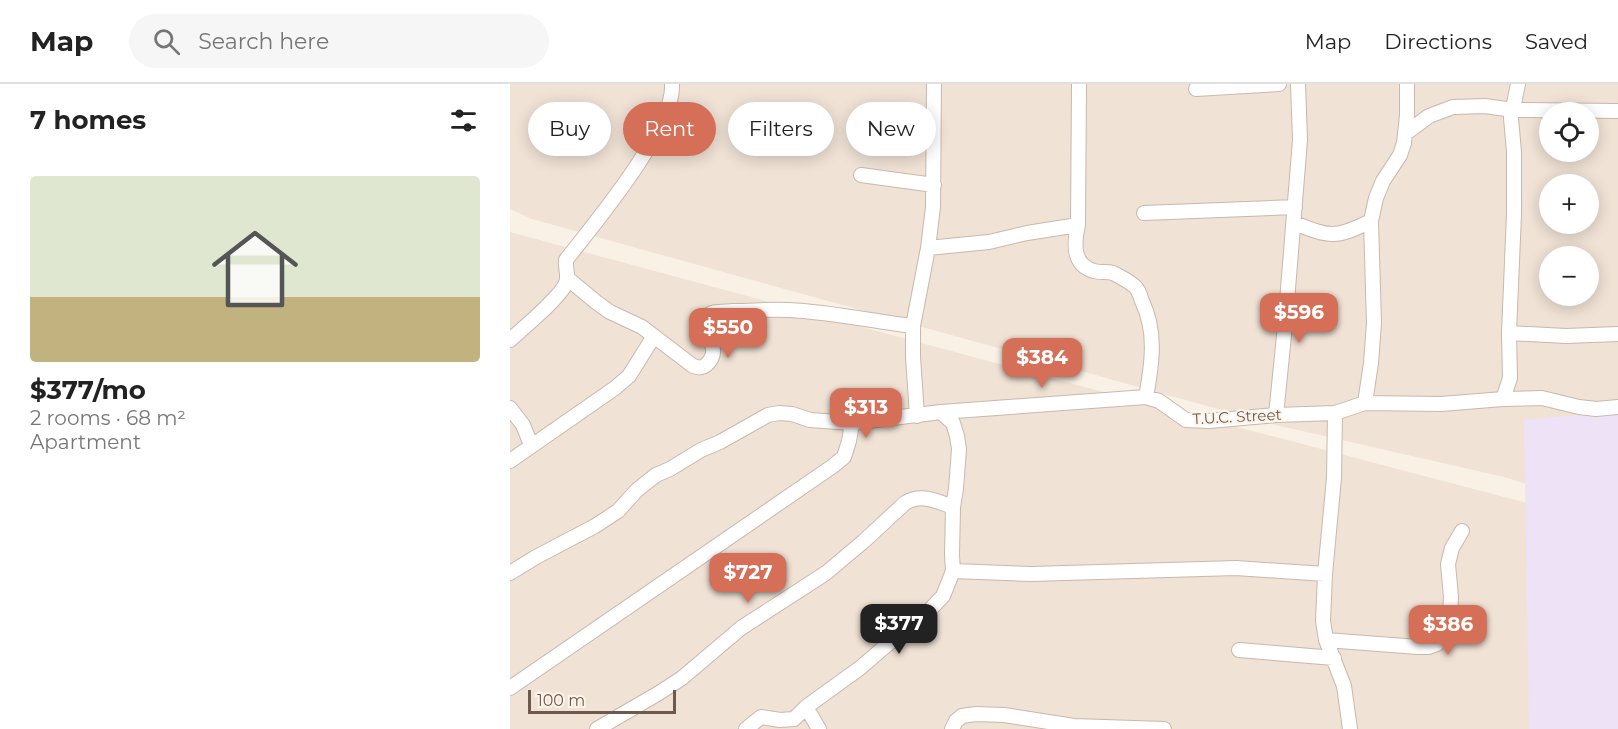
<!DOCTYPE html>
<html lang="en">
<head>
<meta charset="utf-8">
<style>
	:root { --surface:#fff; --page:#f6f6f6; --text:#222; --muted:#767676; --line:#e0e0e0; --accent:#d56f58 }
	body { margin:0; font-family:Montserrat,sans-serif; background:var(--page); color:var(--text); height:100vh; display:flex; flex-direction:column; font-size:22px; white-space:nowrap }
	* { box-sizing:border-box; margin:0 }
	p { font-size:20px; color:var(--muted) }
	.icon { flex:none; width:33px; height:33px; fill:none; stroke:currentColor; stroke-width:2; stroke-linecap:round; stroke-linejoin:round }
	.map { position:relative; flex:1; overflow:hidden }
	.panel { display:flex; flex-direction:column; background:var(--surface); width:510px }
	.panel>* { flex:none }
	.banner { position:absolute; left:18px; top:18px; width:570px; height:54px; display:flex; gap:12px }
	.tools { position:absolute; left:1029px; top:18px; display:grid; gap:12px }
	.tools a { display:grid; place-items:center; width:60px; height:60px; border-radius:50%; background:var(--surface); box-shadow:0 3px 15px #0003; font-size:30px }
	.scale { position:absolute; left:18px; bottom:15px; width:148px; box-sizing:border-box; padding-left:6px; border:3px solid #6f584d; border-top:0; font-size:16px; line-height:21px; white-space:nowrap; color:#6f584d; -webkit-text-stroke:4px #fdf5eb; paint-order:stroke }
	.price { position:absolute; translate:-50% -51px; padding:0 14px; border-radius:12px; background:var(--accent); color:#fff; font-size:20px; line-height:39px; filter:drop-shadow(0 2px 3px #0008) }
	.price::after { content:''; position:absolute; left:50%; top:36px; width:18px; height:14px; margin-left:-9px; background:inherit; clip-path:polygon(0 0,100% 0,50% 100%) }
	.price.selected { background:#222; color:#fff }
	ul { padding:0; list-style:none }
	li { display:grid; align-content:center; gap:12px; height:318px; padding:0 30px }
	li+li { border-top:2px solid var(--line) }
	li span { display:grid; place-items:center; height:186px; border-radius:6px; color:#555 }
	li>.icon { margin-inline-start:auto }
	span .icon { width:108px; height:108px; fill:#fffc; stroke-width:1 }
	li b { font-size:26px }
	h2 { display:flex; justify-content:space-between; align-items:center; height:72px; padding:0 30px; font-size:26px }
	.chip { padding:0 21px; border-radius:27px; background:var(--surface); box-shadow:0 3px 15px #0003; font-size:21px; line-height:54px }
	.chip.selected { background:var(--accent); color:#fff }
	header { display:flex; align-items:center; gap:36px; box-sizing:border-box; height:84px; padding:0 30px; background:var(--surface); border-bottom:2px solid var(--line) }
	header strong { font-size:28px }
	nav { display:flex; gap:33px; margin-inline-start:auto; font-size:21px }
	.search { width:420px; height:54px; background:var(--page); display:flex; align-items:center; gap:15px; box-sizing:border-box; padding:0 21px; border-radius:33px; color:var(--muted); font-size:22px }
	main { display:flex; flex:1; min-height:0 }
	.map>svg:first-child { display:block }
</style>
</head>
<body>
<header>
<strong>Map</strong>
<div class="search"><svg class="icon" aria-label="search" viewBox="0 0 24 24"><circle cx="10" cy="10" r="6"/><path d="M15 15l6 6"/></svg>Search here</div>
<nav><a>Map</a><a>Directions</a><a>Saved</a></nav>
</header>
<main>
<section class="panel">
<h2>7 homes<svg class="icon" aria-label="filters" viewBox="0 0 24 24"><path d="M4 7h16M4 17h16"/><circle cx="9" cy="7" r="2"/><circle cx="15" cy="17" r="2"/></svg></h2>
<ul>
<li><span style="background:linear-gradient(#dfe7d0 65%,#c2b280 0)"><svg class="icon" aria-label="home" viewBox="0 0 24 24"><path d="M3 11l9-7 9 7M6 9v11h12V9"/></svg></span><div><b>$377/mo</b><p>2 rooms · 68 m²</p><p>Apartment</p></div></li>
</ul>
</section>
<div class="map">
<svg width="1108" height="645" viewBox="0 0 1108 645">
	<rect width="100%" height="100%" fill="#f9f1e5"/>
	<path fill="#f0e2d5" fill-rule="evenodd" d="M0 0H1108V428L994 393 766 341 22 135 0 125ZM1040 28H1078V68H1040ZM1040 100H1078V140H1040ZM1040 172H1078V212H1040Z
		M0 148 552 297 1108 443V645H0Z"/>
	<path fill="#eee2f6" d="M1108 327V645H1019L1014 336Z"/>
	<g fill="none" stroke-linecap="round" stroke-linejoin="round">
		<g stroke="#c9b8ad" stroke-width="16">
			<path id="minor" d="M569 0 568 141C564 159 562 181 584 187 590 189 597 187 603 189 609 192 618 197 623 201 628 204 630 211 632 217 647 248 642 280 636 313L649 317 676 336 699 337 766 331 825 329 855 319 931 320 993 315 1032 314 1069 323 1086 325 1108 323
				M686 5 769 0
				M896 49 919 32 943 23 975 22 1003 26 1108 27
				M351 91 424 101
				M634 129 785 123
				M784 139C820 153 825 155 861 137
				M418 164 479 158 517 149 568 141
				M57 194 86 218 100 228 132 243 183 282C189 284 192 284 196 281 215 264 189 249 197 233 200 226 216 228 223 227 241 227 260 225 279 226 320 228 362 237 403 242
				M999 249 1056 252 1108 250
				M0 256C13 244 50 214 56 199 59 192 55 184 56 176 84 140 165 44 162 0
				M993 315 1000 294 999 249 1004 130V68L1001 34 1008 0
				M855 319 861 279 864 239 861 137 866 114 873 97 890 71 894 59 897 31V0
				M0 324 13 341 21 361
				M825 329 824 394 815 490 813 537 816 556 834 602 840 645
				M766 331 775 242 790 56 788 0
				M407 332 403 273V242L418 164 423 123 424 0
				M342 339 431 328 636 313
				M0 377 105 304 119 292 144 252
				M443 487 521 490 726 484 815 490
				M0 489 26 473 85 442 108 427 127 406 146 391 160 385 191 366 210 358 258 331 269 329 282 330 300 336 342 339 339 357 334 373 323 382 0 604
				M816 556 908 563H919L927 560 940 528 941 513 938 480 942 464 952 447
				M729 566 824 574
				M296 623 309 645
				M87 645 149 609 172 594 231 544 316 489 354 457 395 419C411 409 426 417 443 423
				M236 645 251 633 270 636 284 635 296 623 350 584 385 554 413 533 433 512 443 487 442 471 443 423 446 405 449 365 447 352 443 339 431 328
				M442 645 446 637 452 632 466 630 494 631 564 642 654 645"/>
		</g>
		<use href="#minor" stroke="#fff" stroke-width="14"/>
	</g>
	<g text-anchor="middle" stroke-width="4.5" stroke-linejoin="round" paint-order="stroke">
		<g font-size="15" fill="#6f584d" stroke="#fdf5eb">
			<text transform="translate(727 333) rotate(-3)" y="5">T.U.C. Street</text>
		</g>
	</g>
</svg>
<div class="tools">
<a><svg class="icon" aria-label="locate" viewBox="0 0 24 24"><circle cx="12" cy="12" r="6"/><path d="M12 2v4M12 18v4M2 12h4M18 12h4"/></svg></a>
<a>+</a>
<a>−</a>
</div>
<div class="scale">100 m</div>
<b class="price" style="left:789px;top:260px">$596</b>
<b class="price" style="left:218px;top:275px">$550</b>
<b class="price" style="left:532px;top:305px">$384</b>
<b class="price" style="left:356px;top:355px">$313</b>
<b class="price" style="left:238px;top:520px">$727</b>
<b class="price selected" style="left:389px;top:571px">$377</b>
<b class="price" style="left:938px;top:572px">$386</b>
<div class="banner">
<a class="chip">Buy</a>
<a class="chip selected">Rent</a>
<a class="chip">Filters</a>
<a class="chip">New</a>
</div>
</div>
</main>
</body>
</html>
